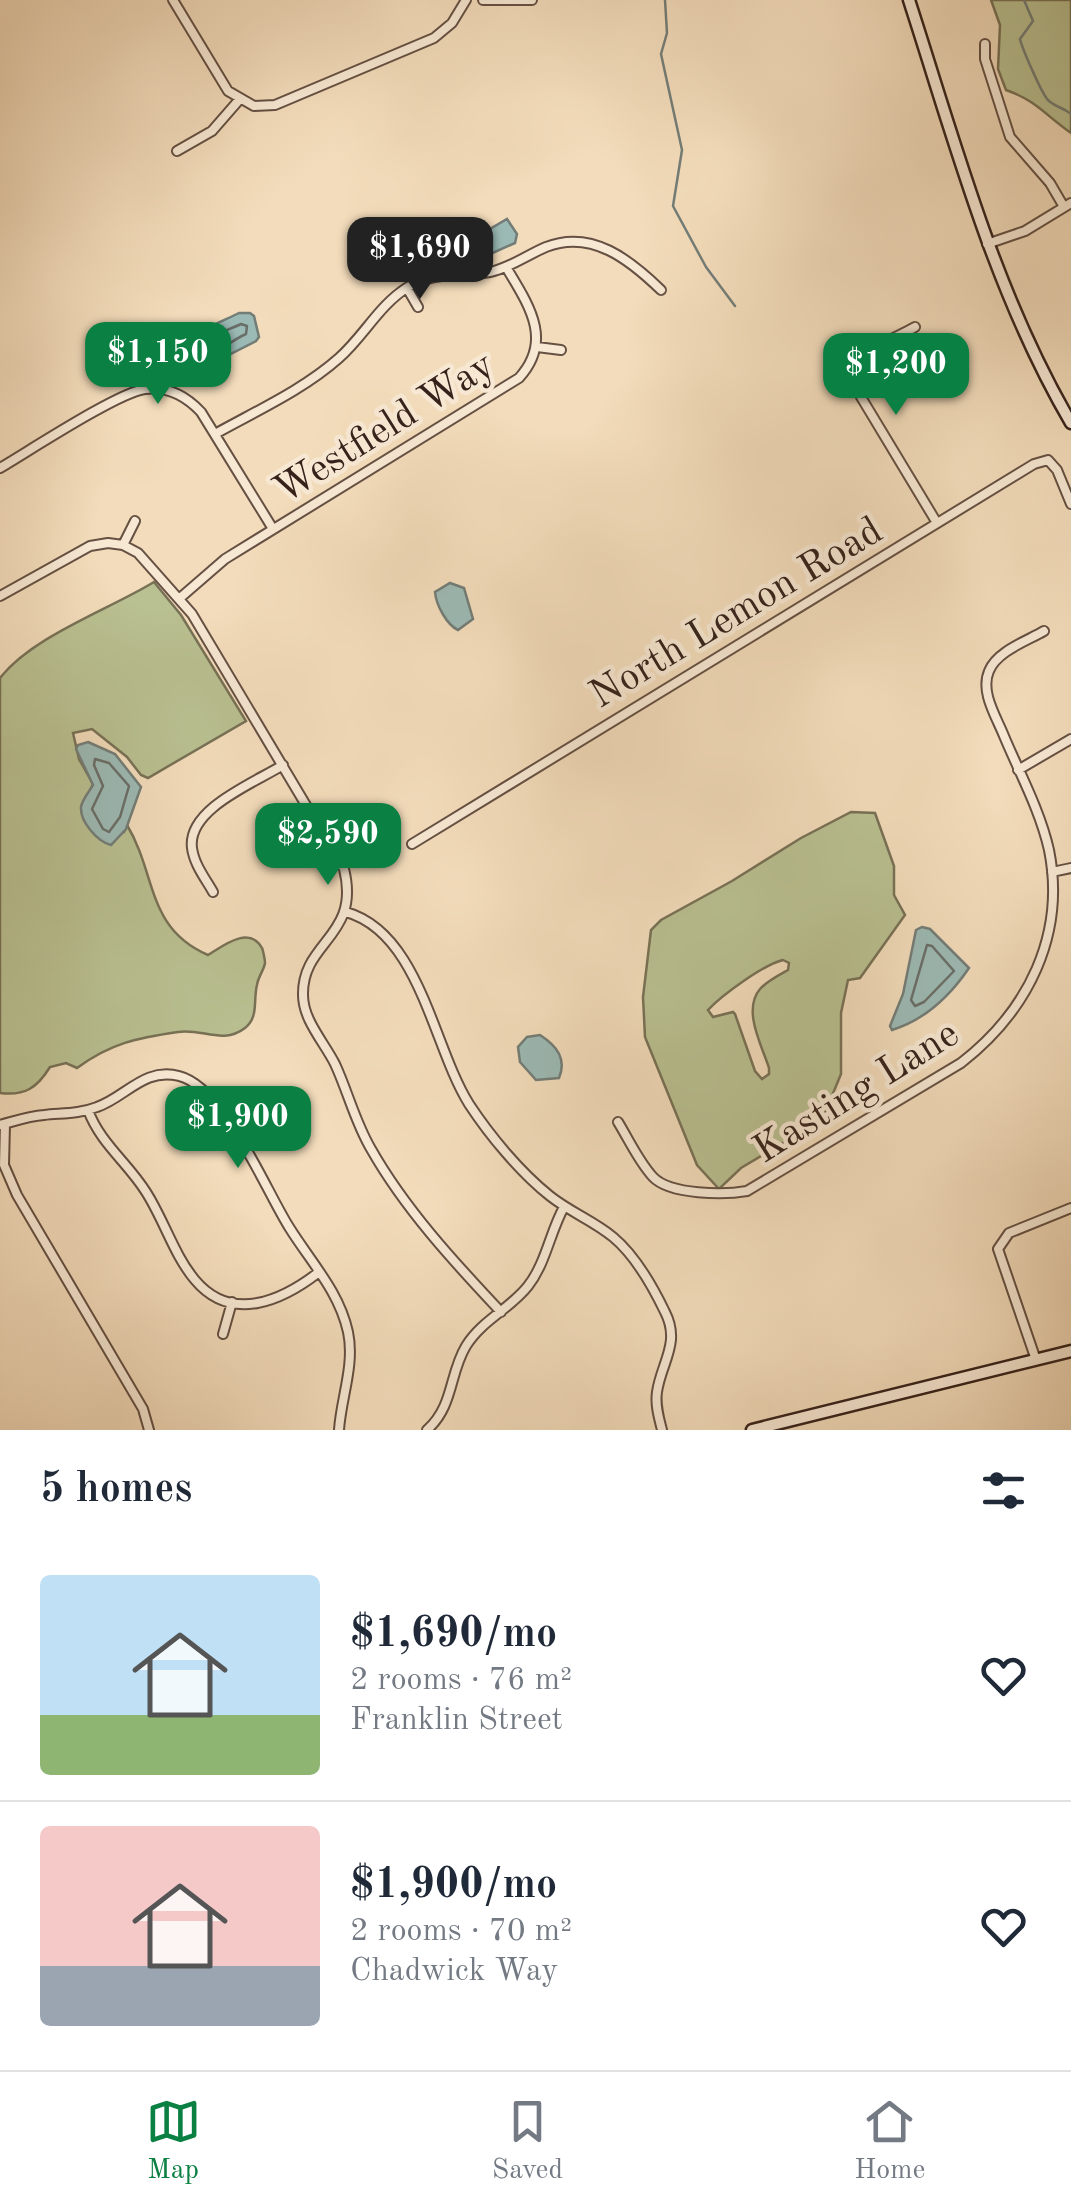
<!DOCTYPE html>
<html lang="en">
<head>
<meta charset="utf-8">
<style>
	:root { --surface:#fff; --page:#f2f2f3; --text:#1f2937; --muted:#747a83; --line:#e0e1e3; --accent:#0b8043 }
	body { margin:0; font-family:"Old Standard TT",serif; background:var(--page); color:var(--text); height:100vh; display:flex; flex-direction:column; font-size:38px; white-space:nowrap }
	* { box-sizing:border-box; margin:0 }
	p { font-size:32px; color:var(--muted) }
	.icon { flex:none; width:55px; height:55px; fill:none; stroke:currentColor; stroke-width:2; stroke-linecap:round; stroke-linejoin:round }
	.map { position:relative; height:1430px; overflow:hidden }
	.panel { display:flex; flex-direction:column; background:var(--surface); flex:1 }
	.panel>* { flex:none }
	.price { position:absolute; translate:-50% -85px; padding:0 22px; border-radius:20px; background:var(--accent); color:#fff; font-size:32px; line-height:65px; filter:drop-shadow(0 2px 5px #0008) }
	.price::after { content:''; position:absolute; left:50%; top:60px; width:30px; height:22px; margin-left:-15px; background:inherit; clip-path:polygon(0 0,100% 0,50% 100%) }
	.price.selected { background:#222; color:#fff }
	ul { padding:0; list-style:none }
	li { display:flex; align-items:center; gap:30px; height:250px; padding:0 40px }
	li+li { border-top:2px solid var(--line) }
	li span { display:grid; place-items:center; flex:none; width:280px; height:200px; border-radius:10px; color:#555 }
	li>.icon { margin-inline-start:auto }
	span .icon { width:120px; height:120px; fill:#fffc; stroke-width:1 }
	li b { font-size:42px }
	h2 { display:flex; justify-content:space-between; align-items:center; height:120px; padding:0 40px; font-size:42px }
	.tab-bar { display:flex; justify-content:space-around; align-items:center; height:140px; border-top:2px solid var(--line); background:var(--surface); font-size:28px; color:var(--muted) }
	.tab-bar a { display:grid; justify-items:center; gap:5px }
	.tab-bar .selected { color:var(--accent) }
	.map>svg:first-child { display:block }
</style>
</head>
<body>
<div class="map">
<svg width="1071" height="1430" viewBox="0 0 1071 1430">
	<rect width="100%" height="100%" fill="#f3dcbb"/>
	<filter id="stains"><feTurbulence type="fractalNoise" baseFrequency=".002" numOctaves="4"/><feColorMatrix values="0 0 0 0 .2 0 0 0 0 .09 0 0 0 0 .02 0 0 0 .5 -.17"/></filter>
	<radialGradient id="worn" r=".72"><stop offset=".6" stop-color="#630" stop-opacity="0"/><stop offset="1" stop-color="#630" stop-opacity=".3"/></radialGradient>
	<path fill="#b9c091" stroke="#787156" stroke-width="2.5" fill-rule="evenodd" d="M991 0H1071V133C1045 115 1037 101 1006 90L998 69 1000 25Z
		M154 582 181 615 246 721 148 778 141 775 127 757 92 729 73 733 79 759 93 784C81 811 79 809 95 835L124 832 127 825C157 875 146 928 208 955 223 946 249 925 262 948 263 950 265 960 265 963 264 970 258 977 257 985 253 1000 259 1017 245 1028 223 1045 202 1028 178 1032 137 1038 111 1043 77 1068L66 1063 50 1067C37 1088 25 1096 0 1093V678C33 636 108 610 154 582Z
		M851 812 875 813 894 866V895L905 915 860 978 848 980 841 1013V1074L825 1113 806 1129 741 1168 719 1189 697 1165 645 1037 643 997 651 930 661 920 732 881 801 838ZM783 960 789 963 788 970C779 975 767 981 760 989 742 1010 762 1046 769 1068V1074L762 1079 755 1071 735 1014 733 1012 713 1017 708 1010C722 995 763 965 783 960Z"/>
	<path fill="#9cbab5" stroke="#737d77" stroke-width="2.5" d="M507 219 517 234 515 243 486 256 463 255 462 235 483 233Z
		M239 313H250L254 316 259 337 256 341 217 361 196 378 183 376C159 342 218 324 239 313Z
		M450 583 464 588 473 619 458 630C447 625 436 605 435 592Z
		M88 742 115 754 141 787 126 829 111 845C98 842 80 822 81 807 82 800 90 790 93 785L76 749 78 745Z
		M922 927 930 929 969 968C950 996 924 1020 892 1030L890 1026 903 994 916 930Z
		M540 1035C557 1046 567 1059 559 1078L536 1080 520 1062 518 1047 527 1037Z"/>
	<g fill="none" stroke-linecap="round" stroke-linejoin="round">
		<path stroke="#696e68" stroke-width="2.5" d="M241 324 247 326 246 334C229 341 203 365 190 365 188 341 222 333 241 324Z
			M95 759 109 763 129 786 120 817 109 832 103 829 92 809 103 786 94 765Z
			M927 945 932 946 954 971 924 1002 915 1006 911 1000Z"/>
		<path stroke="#737d77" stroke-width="2.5" d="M665 0 667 33 661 54 682 150 673 206 706 267 735 306
			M1024 0 1033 21 1020 39C1022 48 1043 97 1049 101 1056 107 1064 108 1071 114"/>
		<g stroke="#655043" stroke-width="12">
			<path id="street" d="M173 0 228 91 254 106 275 105 434 38 452 23 466 0
				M483 0H532
				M985 44V59L1010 137 1050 183 1064 207
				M177 151 212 131 239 100
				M987 244 1025 231 1071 203
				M407 288 418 307
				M915 327C885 344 841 355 861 397L937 523
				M537 347 561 350
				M215 434C256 411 303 390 339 358 364 336 379 305 408 287 434 271 462 277 490 272 510 268 527 255 546 247 592 229 630 260 661 290
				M0 468C29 451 119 392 145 389 168 386 186 396 201 412L273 529
				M123 545 135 521
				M0 596 90 546 108 543 123 545 138 553 192 614 344 869C361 937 302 941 303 995 303 1020 324 1042 335 1064 348 1092 355 1122 371 1149 405 1209 454 1262 501 1312
				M180 598 225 559 519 378C554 340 528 304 506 267
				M1018 770 1071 739
				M412 844 1034 464 1048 460 1057 470 1071 504
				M1052 872 1071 868
				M213 892C205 878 194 864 192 848 187 809 254 783 283 765
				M346 912C420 933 433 1047 469 1104 490 1136 520 1172 550 1196 570 1212 594 1221 613 1237 636 1256 653 1287 665 1312 681 1343 661 1363 657 1392 655 1405 659 1418 662 1430
				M88 1110C100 1143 128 1163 146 1192 164 1220 174 1255 195 1280 232 1324 283 1300 319 1272
				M618 1122C629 1140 639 1162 653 1177 670 1195 725 1195 747 1191L961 1063C1028 1011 1066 935 1049 850 1040 810 1019 772 1004 736 996 716 980 692 989 671 997 651 1027 641 1044 631
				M5 1124 4 1165 17 1195 143 1409 149 1430
				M0 1125C15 1121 29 1116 44 1115 63 1113 79 1114 97 1107 126 1097 144 1067 179 1076 224 1087 265 1189 289 1227 310 1261 339 1291 348 1332 355 1365 341 1398 339 1430
				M223 1334 232 1302
				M1036 1360 998 1249 1009 1233 1071 1208
				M427 1430C454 1406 449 1374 466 1346 482 1320 510 1309 528 1286 546 1263 550 1232 564 1207"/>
		</g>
		<g stroke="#36221b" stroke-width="15">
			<path id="secondary" d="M909 0C956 145 994 291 1071 423
				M752 1430 1071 1351"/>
		</g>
		<use href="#street" stroke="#f7e8d3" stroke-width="8"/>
		<use href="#secondary" stroke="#f7e8d3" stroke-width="10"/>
	</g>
	<g text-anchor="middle" stroke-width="9" stroke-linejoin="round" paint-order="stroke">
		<g font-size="40" fill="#36221b" stroke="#f7e8d3">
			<text transform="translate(383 426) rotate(-32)" y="14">Westfield Way</text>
			<text transform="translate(735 611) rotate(-31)" y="14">North Lemon Road</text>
			<text transform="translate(855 1090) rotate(-32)" y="14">Kasting Lane</text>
		</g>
	</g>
	<rect width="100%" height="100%" filter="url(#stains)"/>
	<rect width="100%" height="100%" fill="url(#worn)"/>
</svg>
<b class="price selected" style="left:420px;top:302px">$1,690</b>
<b class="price" style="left:158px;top:407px">$1,150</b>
<b class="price" style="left:896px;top:418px">$1,200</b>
<b class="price" style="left:328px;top:888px">$2,590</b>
<b class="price" style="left:238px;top:1171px">$1,900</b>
</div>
<section class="panel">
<h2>5 homes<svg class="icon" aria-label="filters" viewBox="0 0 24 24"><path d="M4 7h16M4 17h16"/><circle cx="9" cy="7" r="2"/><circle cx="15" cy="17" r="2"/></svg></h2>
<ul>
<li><span style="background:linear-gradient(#bfe0f5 70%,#8fb573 0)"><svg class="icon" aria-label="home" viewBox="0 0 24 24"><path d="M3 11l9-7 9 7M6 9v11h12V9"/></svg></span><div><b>$1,690/mo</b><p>2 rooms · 76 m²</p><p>Franklin Street</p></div><svg class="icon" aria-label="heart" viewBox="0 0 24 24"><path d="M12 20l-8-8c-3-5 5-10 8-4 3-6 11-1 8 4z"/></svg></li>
<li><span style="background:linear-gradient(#f6c9c9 70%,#9aa5b1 0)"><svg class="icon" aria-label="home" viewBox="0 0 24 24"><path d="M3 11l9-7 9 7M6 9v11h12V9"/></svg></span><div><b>$1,900/mo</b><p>2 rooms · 70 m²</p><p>Chadwick Way</p></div><svg class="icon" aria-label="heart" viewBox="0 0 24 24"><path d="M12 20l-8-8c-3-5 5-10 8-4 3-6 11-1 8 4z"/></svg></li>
</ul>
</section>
<nav class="tab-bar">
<a class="selected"><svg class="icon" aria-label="map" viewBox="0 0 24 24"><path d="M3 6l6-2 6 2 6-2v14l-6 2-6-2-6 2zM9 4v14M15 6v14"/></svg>Map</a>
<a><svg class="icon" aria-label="saved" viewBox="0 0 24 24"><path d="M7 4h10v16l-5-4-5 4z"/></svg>Saved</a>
<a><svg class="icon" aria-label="home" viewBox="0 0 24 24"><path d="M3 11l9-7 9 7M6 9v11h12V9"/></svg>Home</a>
</nav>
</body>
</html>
